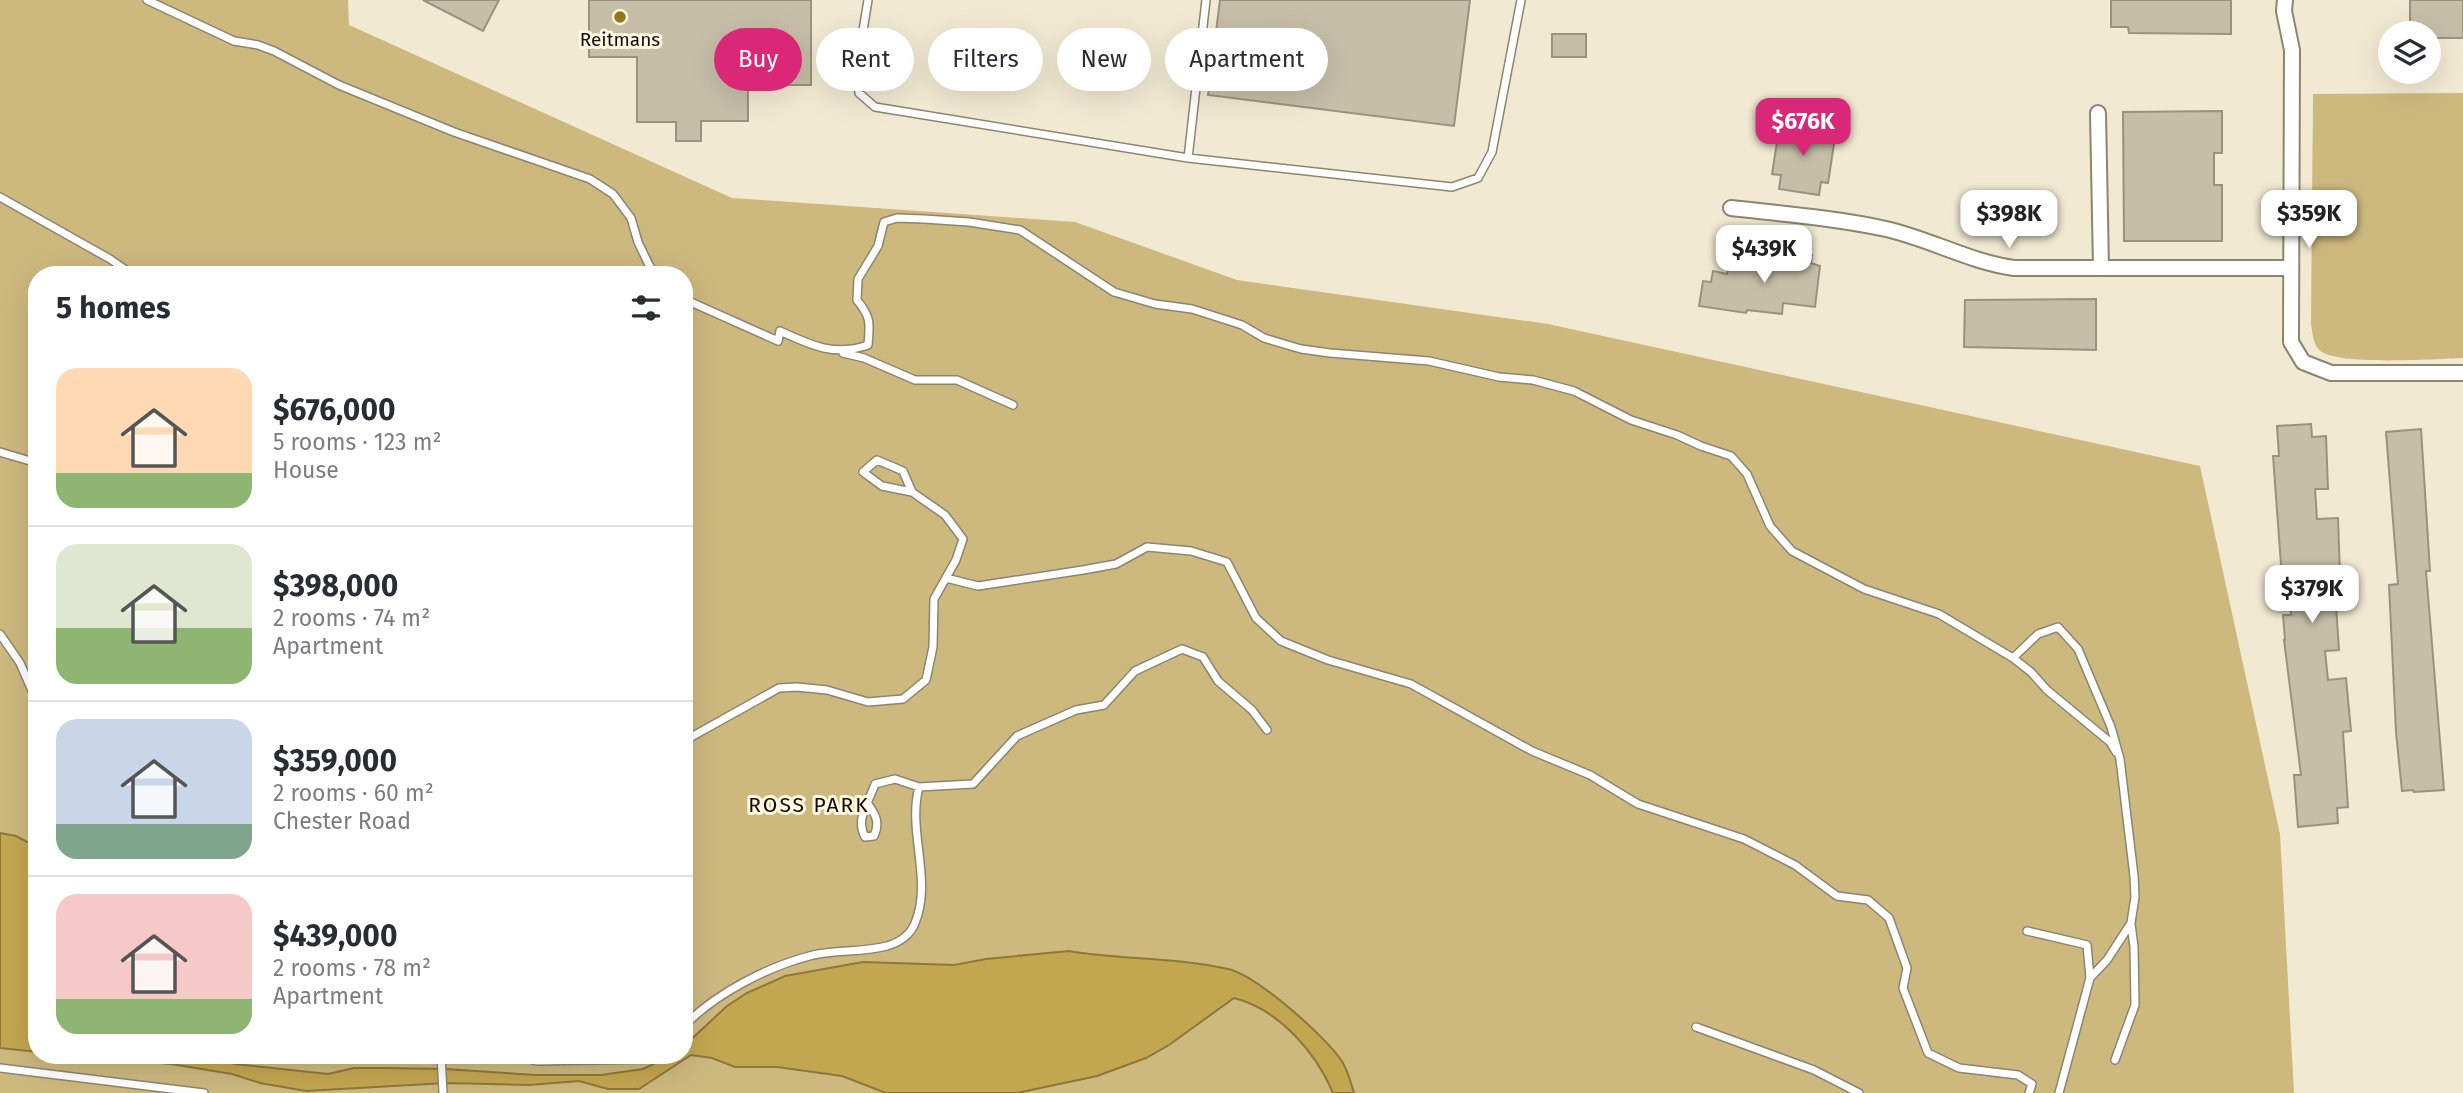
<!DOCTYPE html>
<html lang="en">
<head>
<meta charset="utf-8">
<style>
	:root { --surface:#fff; --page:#f2f2f3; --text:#2b2b33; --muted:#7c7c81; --line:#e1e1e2; --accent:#db2777 }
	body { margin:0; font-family:"Fira Sans",sans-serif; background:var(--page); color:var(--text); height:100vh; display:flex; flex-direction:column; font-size:26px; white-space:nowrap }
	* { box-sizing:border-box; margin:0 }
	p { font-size:23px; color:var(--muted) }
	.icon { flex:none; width:38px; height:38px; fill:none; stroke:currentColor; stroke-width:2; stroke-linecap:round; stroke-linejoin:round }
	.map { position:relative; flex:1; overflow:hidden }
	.side { position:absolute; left:28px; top:266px; width:665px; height:798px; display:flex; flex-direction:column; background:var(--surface); border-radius:28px; box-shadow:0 7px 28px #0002 }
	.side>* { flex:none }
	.banner { position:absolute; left:714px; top:28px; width:665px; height:63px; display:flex; gap:14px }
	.fabs { position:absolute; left:2378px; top:21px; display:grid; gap:14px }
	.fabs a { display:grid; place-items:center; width:63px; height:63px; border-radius:50%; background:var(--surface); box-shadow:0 7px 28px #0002; font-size:35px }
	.price { position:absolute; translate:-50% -60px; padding:0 16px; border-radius:14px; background:#fff; color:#222; font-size:23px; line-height:46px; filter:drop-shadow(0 2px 4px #0008) }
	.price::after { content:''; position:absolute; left:50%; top:42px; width:21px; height:16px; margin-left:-10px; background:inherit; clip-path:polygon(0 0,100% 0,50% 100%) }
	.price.active { background:var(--accent); color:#fff }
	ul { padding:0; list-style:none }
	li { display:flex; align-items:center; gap:21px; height:175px; padding:0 28px }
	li+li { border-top:2px solid var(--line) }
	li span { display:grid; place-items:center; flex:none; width:196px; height:140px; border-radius:21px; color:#555 }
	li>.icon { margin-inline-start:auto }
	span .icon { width:84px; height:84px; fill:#fffc; stroke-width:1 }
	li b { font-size:30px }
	h2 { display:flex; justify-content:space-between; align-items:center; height:84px; padding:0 28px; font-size:30px }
	.chip { padding:0 24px; border-radius:32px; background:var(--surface); box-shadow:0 7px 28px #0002; font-size:24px; line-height:63px }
	.chip.active { background:var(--accent); color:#fff }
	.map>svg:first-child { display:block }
</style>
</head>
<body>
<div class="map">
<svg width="2463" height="1093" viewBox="0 0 2463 1093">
	<rect width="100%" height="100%" fill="#f2e9d2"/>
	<path fill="#cdb87e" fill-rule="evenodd" d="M0 0H348L349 25 732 198 1075 222 1237 280 1548 324 2200 466 2280 834 2294 1093H0ZM37 275H684V1055H37Z
		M2463 93V358C2434 359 2347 365 2324 353 2313 348 2313 335 2311 324L2313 94Z"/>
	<path fill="#c3a650" stroke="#8d783a" stroke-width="2" d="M0 833 16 836 37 847V1052L0 1048Z
		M1069 951C1121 960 1176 957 1228 969 1256 975 1328 1038 1343 1063 1348 1072 1351 1083 1354 1093H1333C1316 1052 1278 1009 1234 998L1169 1045 1146 1058 1097 1076 1017 1093H886L842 1076 777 1067H735L712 1058 691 1055 639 1089H608L579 1081 529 1085 446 1083 306 1091 260 1083 232 1074 171 1064 59 1055H206L235 1064 328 1074 354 1068H385L445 1069 536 1075H601L643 1069 672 1055H684V1046L727 1006 747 993 785 976 863 962 954 965 986 959Z"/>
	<path fill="#c6bea7" stroke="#9a927d" stroke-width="2" d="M423 0H499L483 31Z
		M589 0H811V85H748V121H701V141H676V122H637V57H589Z
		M1220 0H1470L1454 126 1208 95Z
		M2111 0H2231V34L2129 33 2128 27H2111Z
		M2410 0H2463V38H2429V33H2410Z
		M1552 34H1586V57H1552Z
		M2222 111V153H2214V185H2222V241H2124L2123 112Z
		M1780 123 1836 131 1828 183 1821 182 1819 195 1779 189 1781 175 1772 174Z
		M1766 252 1812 255 1811 263 1820 266 1815 307 1783 303 1782 314 1747 310 1746 313 1699 306 1703 281 1711 282 1713 271 1727 274 1729 264 1764 269Z
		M2096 299V350L1964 347 1965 300Z
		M2311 424 2312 437 2326 436 2328 489H2315L2317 519 2338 518 2340 574 2334 575 2339 650 2325 651 2328 680 2346 678 2351 731 2343 732 2348 807 2337 808 2338 823 2298 827 2294 775H2301L2284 640H2285L2283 615H2291L2288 578H2282L2273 456H2279L2277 426Z
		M2421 429 2430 571H2426L2444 790 2414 792 2413 790 2402 791 2396 732 2389 585 2398 584 2386 432Z"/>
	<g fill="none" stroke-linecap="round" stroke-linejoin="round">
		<g stroke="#8c8570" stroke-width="10">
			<path id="lane" d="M147 0 234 41 258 45 274 51 339 85 454 132 590 179 613 194 631 218 638 242 649 265 656 275
				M868 0 856 73 859 93 875 107 1188 158 1206 0
				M1188 158 1452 187 1478 178 1492 152 1521 0
				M0 197 110 259 133 275
				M684 299 778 341 780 331C811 345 834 357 868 345 870 323 871 317 857 300L858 279 878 246 884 222 897 218 924 219 969 222 1020 230 1114 292 1155 304 1192 309 1242 325 1264 338 1301 349 1330 353 1429 361 1499 377 1533 380 1574 391 1631 420 1677 435 1701 446 1731 456 1747 474 1770 526 1792 551 1864 589 1939 614 2013 658 2038 634 2058 627 2078 649 2111 727 2120 759 2134 876 2135 897 2131 923 2107 960 2090 978
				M843 353 864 358 915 380H957L1013 405
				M0 452 37 463
				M946 578 978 586 1083 570 1116 564 1147 547 1191 551 1227 562 1256 618 1281 641 1328 660 1411 684 1532 751 1590 775 1638 804 1744 839 1795 865 1837 896 1868 900 1889 918 1907 968 1903 988 1928 1053 1959 1068 2018 1075 2032 1084 2029 1093
				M0 634 20 663 37 702
				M2013 658 2031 672 2047 690 2110 742 2116 752
				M684 741 779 688 797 687 827 690 868 702 903 699 926 680 933 647 934 599 956 560 963 539 945 515 912 492 882 486 863 472 877 460 903 471 912 492
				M868 804C876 815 880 823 874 836L865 837C855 819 869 802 875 784L895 779 919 787 973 784 1017 736 1076 710 1104 705 1135 671 1182 649 1203 657 1218 681 1252 710 1267 730
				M2027 931 2087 945 2090 978 2059 1093
				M684 1026C716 993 769 966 813 955 837 950 864 952 887 946 900 942 910 936 915 923 933 880 907 831 919 787
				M1696 1027 1814 1070 1859 1093
				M441 1055 443 1093
				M515 1055 537 1061 648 1059 652 1055
				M2115 1060 2135 1005 2134 947 2131 924
				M0 1068 204 1093"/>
		</g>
		<g stroke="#8c8570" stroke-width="18">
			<path id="street" d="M2285 0 2284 11 2292 50 2291 342 2303 362 2331 373H2463
				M2098 113 2101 268
				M1731 208C1783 214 1835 218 1886 229 1930 239 1970 262 2014 268H2291"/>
		</g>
		<use href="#lane" stroke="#fff" stroke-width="7"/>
		<use href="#street" stroke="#fff" stroke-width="14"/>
	</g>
	<circle fill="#93771d" stroke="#fff7df" stroke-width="2.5" cx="620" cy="17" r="7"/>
	<g text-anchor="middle" stroke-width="6" stroke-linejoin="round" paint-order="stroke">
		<g font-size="19" fill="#100d06" stroke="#fff7df">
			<text x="620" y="46">Reitmans</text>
		</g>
		<g font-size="21" letter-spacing="2" fill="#100d06" stroke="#fff7df">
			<text x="809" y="812">ROSS PARK</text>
		</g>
	</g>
</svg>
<div class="fabs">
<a><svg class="icon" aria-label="layers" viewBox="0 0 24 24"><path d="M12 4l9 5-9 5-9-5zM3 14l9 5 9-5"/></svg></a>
</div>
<b class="price active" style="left:1803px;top:158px">$676K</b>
<b class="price" style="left:2009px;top:250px">$398K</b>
<b class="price" style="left:2309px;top:250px">$359K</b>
<b class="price" style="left:1764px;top:285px">$439K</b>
<b class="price" style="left:2312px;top:625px">$379K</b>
<div class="banner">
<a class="chip active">Buy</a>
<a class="chip">Rent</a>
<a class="chip">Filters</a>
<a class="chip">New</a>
<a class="chip">Apartment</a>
</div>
<section class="side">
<h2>5 homes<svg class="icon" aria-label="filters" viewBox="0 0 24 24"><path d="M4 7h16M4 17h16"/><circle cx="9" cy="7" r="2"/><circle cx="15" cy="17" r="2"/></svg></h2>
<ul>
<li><span style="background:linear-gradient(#ffd9b3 75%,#8fb573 0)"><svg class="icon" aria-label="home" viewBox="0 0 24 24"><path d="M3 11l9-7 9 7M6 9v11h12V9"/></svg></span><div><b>$676,000</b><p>5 rooms · 123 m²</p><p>House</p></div></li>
<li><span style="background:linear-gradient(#dfe7d0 60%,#8fb573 0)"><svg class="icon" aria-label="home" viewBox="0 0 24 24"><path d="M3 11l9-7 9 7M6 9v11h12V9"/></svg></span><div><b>$398,000</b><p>2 rooms · 74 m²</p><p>Apartment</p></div></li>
<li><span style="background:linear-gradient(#c9d6e8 75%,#7fa58c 0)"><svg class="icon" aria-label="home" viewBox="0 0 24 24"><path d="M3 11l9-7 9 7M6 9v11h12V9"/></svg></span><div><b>$359,000</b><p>2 rooms · 60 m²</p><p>Chester Road</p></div></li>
<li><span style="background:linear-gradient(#f6c9c9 75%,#8fb573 0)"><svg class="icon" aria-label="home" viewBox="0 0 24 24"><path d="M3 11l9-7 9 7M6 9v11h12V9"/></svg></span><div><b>$439,000</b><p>2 rooms · 78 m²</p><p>Apartment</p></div></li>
</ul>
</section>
</div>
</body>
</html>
